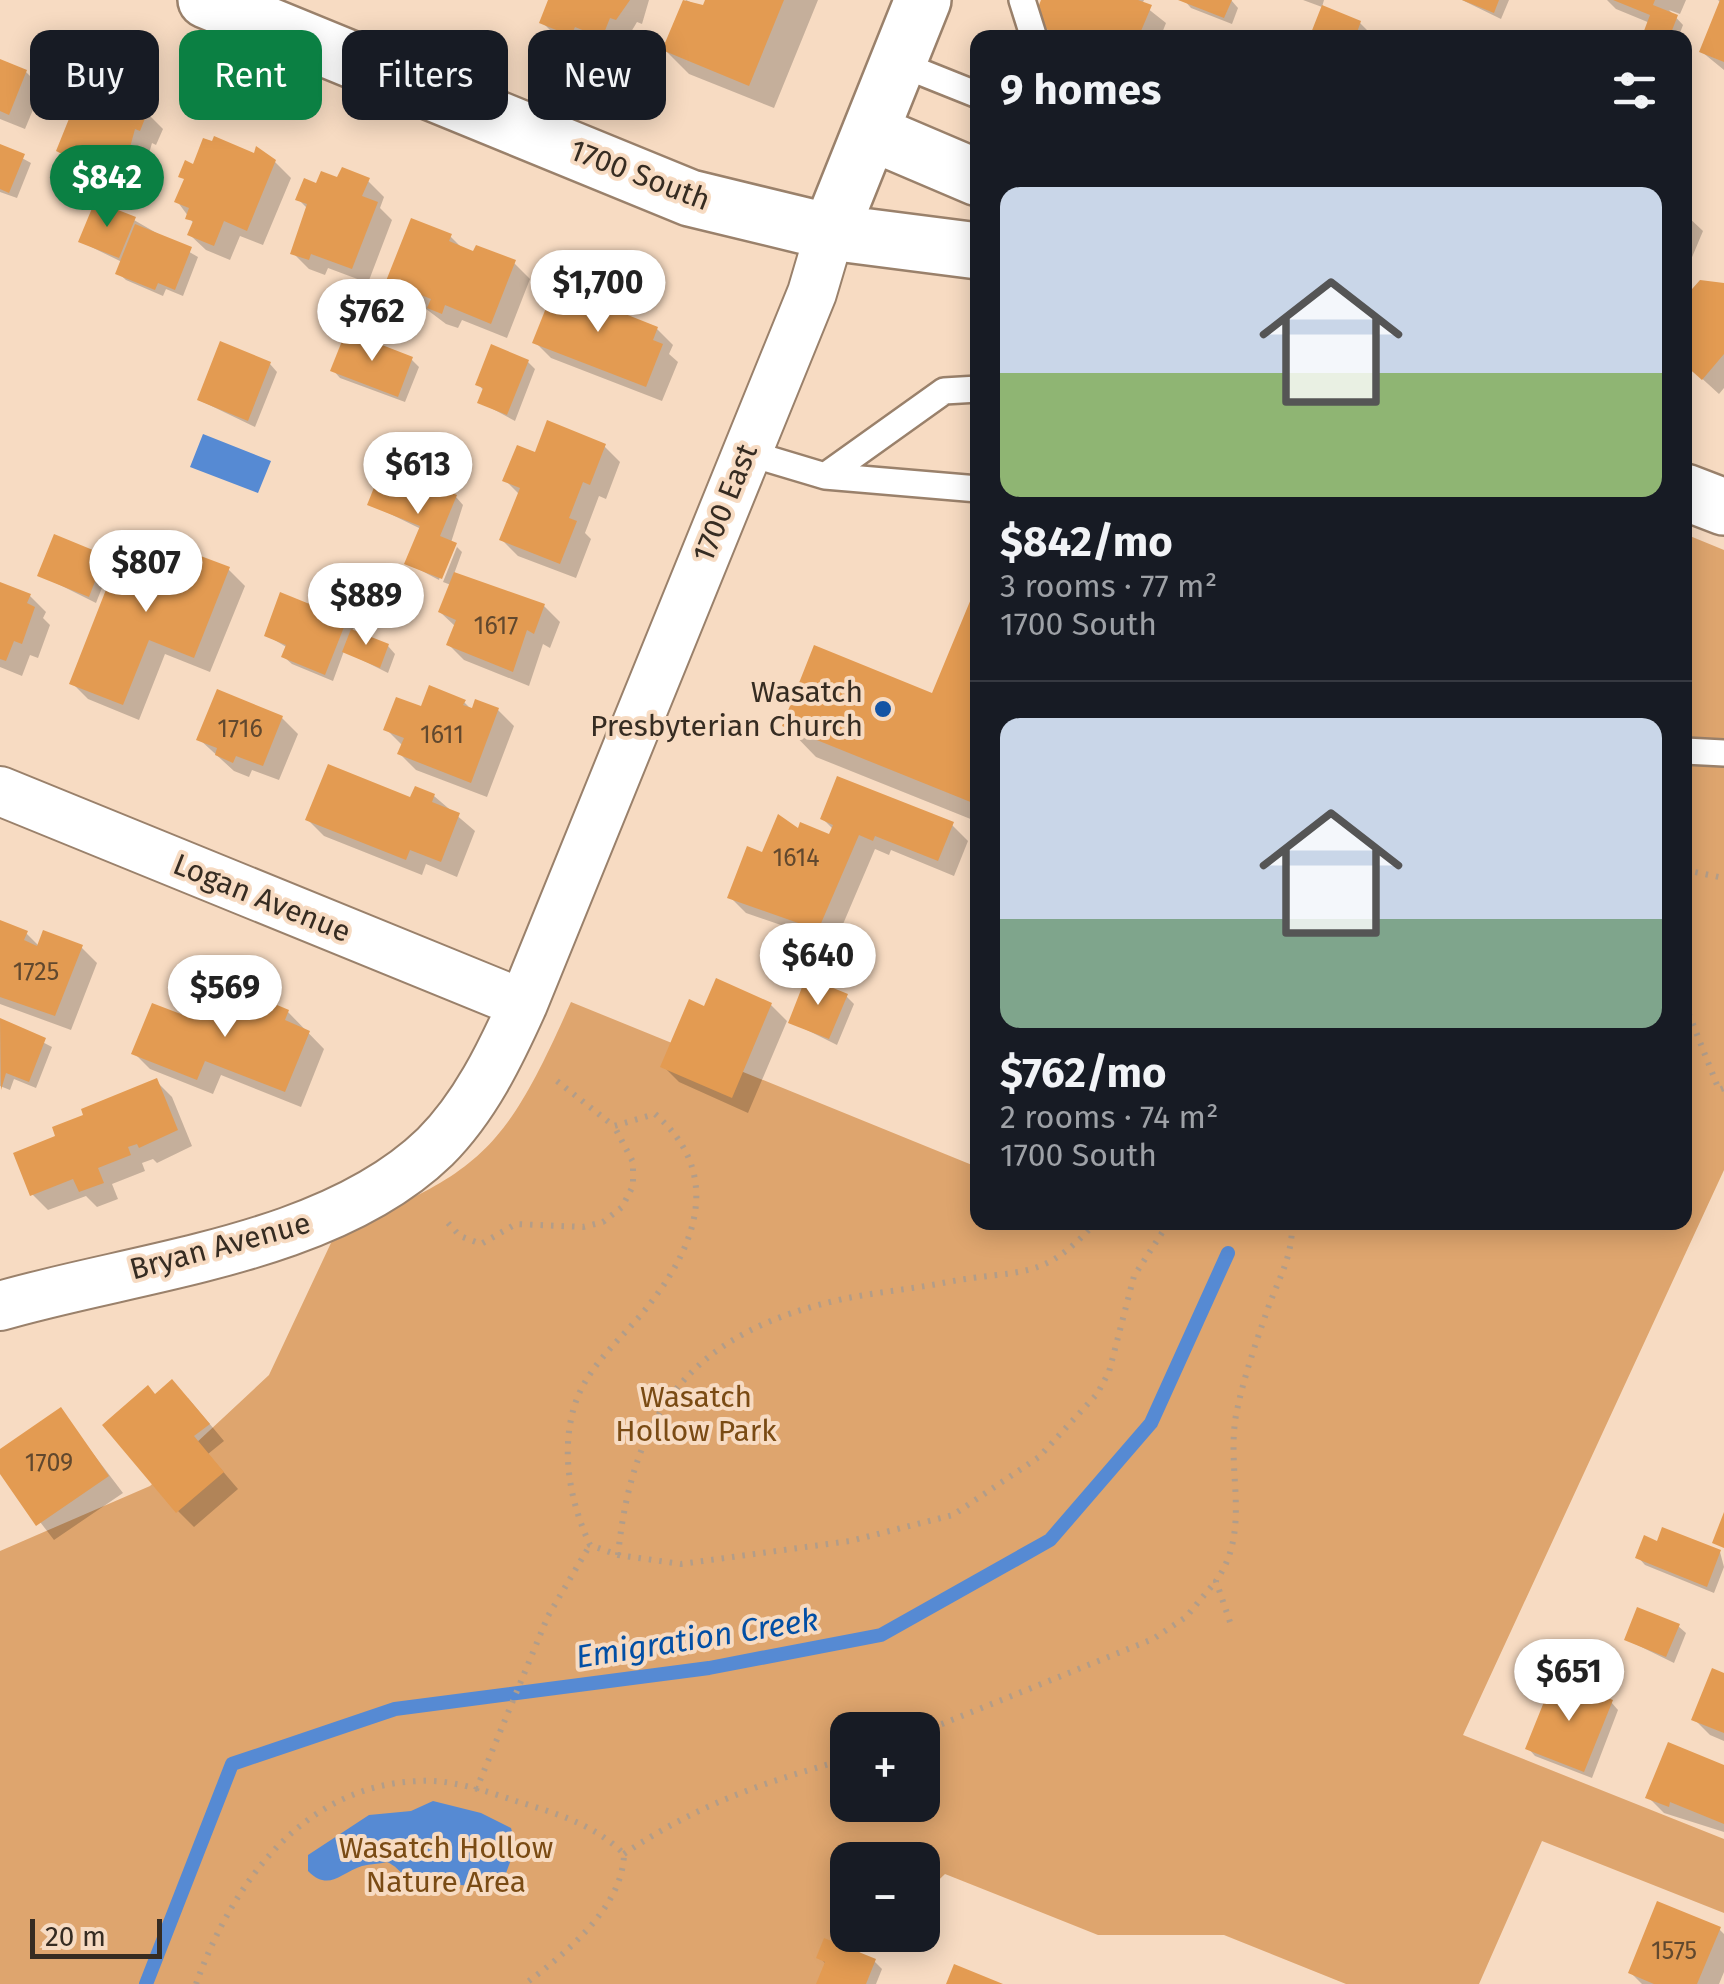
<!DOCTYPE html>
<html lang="en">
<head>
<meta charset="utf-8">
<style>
	:root { --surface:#171b24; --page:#20242c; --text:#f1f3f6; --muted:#9ea1a6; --line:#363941; --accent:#0b8043 }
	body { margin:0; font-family:"Fira Sans",sans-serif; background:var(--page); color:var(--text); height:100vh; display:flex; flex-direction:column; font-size:38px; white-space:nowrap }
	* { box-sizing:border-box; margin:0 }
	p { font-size:32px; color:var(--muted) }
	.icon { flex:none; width:55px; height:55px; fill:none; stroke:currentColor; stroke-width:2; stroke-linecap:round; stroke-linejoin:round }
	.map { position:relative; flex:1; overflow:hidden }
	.panel { position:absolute; left:970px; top:30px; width:722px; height:1200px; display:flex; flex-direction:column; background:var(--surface); border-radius:20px; box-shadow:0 5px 25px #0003 }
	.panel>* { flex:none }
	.guide { position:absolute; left:30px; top:30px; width:790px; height:90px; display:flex; gap:20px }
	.fabs { position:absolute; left:830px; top:1712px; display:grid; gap:20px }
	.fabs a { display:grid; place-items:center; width:110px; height:110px; border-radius:20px; background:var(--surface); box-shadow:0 5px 25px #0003; font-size:50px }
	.scale { position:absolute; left:30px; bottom:25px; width:132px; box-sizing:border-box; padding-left:10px; border:5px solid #362c22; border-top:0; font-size:28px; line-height:35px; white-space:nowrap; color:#362c22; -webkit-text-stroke:8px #f7dbc2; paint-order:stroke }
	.price { position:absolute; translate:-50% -85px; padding:0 22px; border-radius:35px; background:#fff; color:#222; font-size:32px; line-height:65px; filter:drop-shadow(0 2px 5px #0008) }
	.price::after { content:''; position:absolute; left:50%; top:60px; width:30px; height:22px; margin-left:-15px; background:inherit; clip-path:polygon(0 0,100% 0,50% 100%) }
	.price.current { background:var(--accent); color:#fff }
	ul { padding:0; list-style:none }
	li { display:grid; align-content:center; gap:20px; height:530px; padding:0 30px }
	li+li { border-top:2px solid var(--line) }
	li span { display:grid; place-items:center; height:310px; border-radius:20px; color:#555 }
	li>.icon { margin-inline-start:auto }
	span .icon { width:180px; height:180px; fill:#fffc; stroke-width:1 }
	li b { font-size:42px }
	h2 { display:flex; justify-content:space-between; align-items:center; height:120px; padding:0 30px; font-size:42px }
	.tag { padding:0 35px; border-radius:20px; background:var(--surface); box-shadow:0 5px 25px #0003; font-size:35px; line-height:90px }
	.tag.current { background:var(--accent); color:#fff }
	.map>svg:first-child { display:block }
</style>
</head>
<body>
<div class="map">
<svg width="1724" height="1984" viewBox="0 0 1724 1984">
	<rect width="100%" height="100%" fill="#f7dbc2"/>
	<path fill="#dea56e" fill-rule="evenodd" d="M1685 534 1724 550V1170L1463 1735 1724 1839V1913L1542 1841 1479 1984H1346L1224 1935H1098L945 1874 923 1895 922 1860H848V1935H879L825 1984H0V1551L150 1486 269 1375 338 1228C485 1175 509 1141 571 1002L977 1167 978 1222H1685ZM848 1730H922V1805H848Z"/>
	<path fill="#568ad3" d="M203 434 271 461 258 493 190 467Z
		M433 1801 481 1813 511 1828 516 1846 502 1884C490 1888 415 1884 405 1876 399 1871 396 1866 387 1862 379 1864 370 1864 362 1866 340 1873 329 1892 308 1871V1855L369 1815 411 1811Z"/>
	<path fill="#0003" d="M551 0H649L642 24 637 22 619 52 591 41 587 50 558 38 542 22Z
		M686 0 704 8 708 0H818L774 108 689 74 665 50Z
		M1044 0H1144L1142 4 1166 23 1160 38H1050L1035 22Z
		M1184 0H1231L1238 8 1232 24 1191 8Z
		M1303 0H1324L1322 7Z
		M1462 0H1509L1501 19Z
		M1607 0H1686L1680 14 1669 10 1683 25 1678 38H1646L1650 23 1616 9Z
		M1718 0H1724V70L1702 52 1721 3Z
		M1360 23 1367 30 1364 38H1312Z
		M0 60 26 72 42 88 25 129 0 119Z
		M147 113 163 129 156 145 152 143 138 191 130 188 128 193 75 167 59 150Z
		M0 146 31 163 17 198 0 192Z
		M275 162 291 178 263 245 240 236 230 260 206 250 190 235 194 224 177 201 194 168Z
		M339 181H368L384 197 380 208 392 220 368 283 328 268 325 275 309 269 293 253 308 209 298 199 317 186Z
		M1685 214 1703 231 1685 274Z
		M134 220 198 257 183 296 166 289 163 296 126 280 118 273 122 262 81 242Z
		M450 236 465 251 514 263 530 279 507 338 462 320 458 328 446 324 389 281Z
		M1724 286V388L1719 394 1685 363V301Z
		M587 291 604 308 657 329 673 345 669 354 678 362 662 401 551 358 535 342Z
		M412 360 419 367 405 402 340 378 333 370Z
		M528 362 535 369 515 421 480 402 484 391 478 384Z
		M270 364 277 372 255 427 199 400Z
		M604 446 620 462 606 499 599 496 585 533 591 539 576 578 518 556 502 540 520 495 505 480 536 455Z
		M456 497 463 505 439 580 407 563 421 529 370 504Z
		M162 547 178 563 194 569 229 570 245 586 210 672 165 654 139 720 88 699 72 683Z
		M457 547 462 552 454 574 544 606 560 622 550 648 543 644 529 686 464 660 448 644 456 627 440 612 451 585 443 582Z
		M104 557 111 565 96 603 40 575Z
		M0 584 30 596 46 612 43 618 50 625 38 658 30 655 22 676 0 667Z
		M978 588V822L816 757 785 725 934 696Z
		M314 608 342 610 354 626 352 632 388 646 395 654 388 673 344 651 333 681 292 664 284 657 288 648 266 635Z
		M464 702 473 711 498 710 514 726 487 797 416 770 400 754 403 746 386 729 422 710Z
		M282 718 298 734 279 780 252 770 249 777 234 771 199 739Z
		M434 796 475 831 457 877 426 864 422 875 324 836 308 820Z
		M823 819 952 825 968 841 954 876 891 850 889 855 875 849 832 950 810 935 746 913 730 897 764 855 799 832 831 837 834 830Z
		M0 922 26 933 39 946 81 947 97 963 71 1030 0 1004Z
		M846 996 854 1004 837 1045 791 1022Z
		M771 1005 787 1021 748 1113 679 1082 663 1066 705 1009Z
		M248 1010 288 1012 324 1049 301 1107 221 1075 213 1094 150 1069 134 1053 203 1011Z
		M0 1020 52 1047 36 1088 14 1079 10 1090 0 1086Z
		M156 1081 172 1097 192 1146 157 1163 153 1159 142 1163 145 1171 112 1184 118 1199 97 1207 86 1196 48 1210 32 1194Z
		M156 1396 188 1398 224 1441 208 1454 238 1489 194 1527 178 1511Z
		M60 1410 123 1493 54 1540 0 1470V1452Z
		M1720 1552 1724 1567 1714 1593 1645 1565 1638 1557Z
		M1678 1626 1686 1633 1674 1663 1627 1640Z
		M1724 1675V1741L1710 1735 1694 1719Z
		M1611 1702 1618 1710 1592 1778 1535 1756 1528 1748Z
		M1724 1768V1832L1664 1813 1648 1797Z
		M1719 1929 1724 1934V1972L1719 1984H1642L1631 1973Z
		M819 1957 874 1961 882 1969 876 1984H819L827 1965Z"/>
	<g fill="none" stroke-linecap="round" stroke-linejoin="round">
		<path stroke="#568ad3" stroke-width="14" d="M146 1984 232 1764 395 1709 709 1668 881 1635 1050 1540 1151 1423 1228 1253"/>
	</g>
	<path fill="#e39b52" d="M548 0H630L616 20 610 18 602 38 575 27 571 36 539 23Z
		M683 0 703 5 705 0H784L749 86 662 50Z
		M1041 0H1138L1152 5 1138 38H1068L1032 23Z
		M1178 0H1232L1224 18Z
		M1462 0H1499L1494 13Z
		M1613 0H1655L1653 5 1678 15 1669 38 1642 36 1650 15Z
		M1720 0H1724V62L1699 52Z
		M1322 5 1361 21 1355 38H1309Z
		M0 59 27 70 9 115 0 111Z
		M83 84 148 111 140 131 135 129 122 177 114 174 112 179 56 151Z
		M214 136 254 153 256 146 276 160 247 231 224 221 214 246 187 235 193 221 185 219 189 208 174 202 184 179 178 177 185 160 193 164 203 138 212 141Z
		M0 144 25 154 9 193 0 189Z
		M342 167 370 178 362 196 378 202 352 269 311 254 309 260 290 254 307 204 295 200 304 178 316 183 321 171 337 177Z
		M95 201 136 217 119 258 78 242Z
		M411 218 452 234 449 241 473 251 476 245 516 260 491 324 445 305 442 314 427 308 431 299 386 281Z
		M135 224 192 247 175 290 158 283 155 290 115 274Z
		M558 278 588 289 585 298 658 327 653 340 663 344 646 387 532 343Z
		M1700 280 1724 283V354L1702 380 1685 365V297Z
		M346 331 413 357 398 397 330 371Z
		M220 341 271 362 248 421 197 400Z
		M491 344 529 360 507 415 477 403 483 388 475 385Z
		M547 420 606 444 590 485 583 482 569 518 577 521 560 564 499 540 520 488 502 481 517 445 535 452Z
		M383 465 457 495 440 536 457 543 442 579 404 564 420 526 367 505Z
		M129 531 164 545 160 553 193 566 198 555 230 567 194 658 149 640 123 705 69 684Z
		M54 534 105 555 89 597 37 576Z
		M454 572 545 604 534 634 527 630 513 672 446 645 456 620 438 612Z
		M0 582 31 594 27 603 35 607 22 644 14 641 6 661 0 659Z
		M978 582V805L782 726 814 645 932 693Z
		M280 592 312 605 315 597 343 608 340 614 348 617 325 675 281 657 286 645 264 636Z
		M351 629 389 644 380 668 342 652Z
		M429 685 466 700 463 705 472 708 475 699 499 708 471 783 397 754 404 738 383 730 396 697 421 706Z
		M217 689 283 716 263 766 236 756 233 763 215 755 217 748 196 740Z
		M328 764 410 797 415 786 435 794 432 802 460 813 441 862 410 850 406 860 305 820Z
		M837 776 954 822 938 861 875 836 873 841 859 835 816 935 799 929 801 924 727 898 747 846 762 852 778 814 798 828 800 822 829 834 833 825 820 819Z
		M0 920 28 931 24 940 37 946 43 930 83 945 55 1016 0 997Z
		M806 977 848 994 829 1039 788 1023Z
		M716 978 772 1003 732 1098 660 1067 689 999 704 1006Z
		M208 991 246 1007 251 994 289 1010 285 1020 310 1031 285 1092 205 1061 197 1080 131 1054 152 1003 186 1016 191 1003 202 1008Z
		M0 1018 46 1038 29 1082 6 1073 1 1090Z
		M157 1078 178 1130 139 1148 137 1144 128 1147 131 1155 98 1168 104 1183 79 1192 73 1179 30 1196 13 1153 55 1136 52 1127 83 1115 81 1109Z
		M172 1379 210 1424 194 1436 224 1472 176 1513 102 1425 148 1385 155 1394Z
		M61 1407 109 1476 36 1526 0 1474V1449Z
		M1724 1512V1548L1712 1543Z
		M1662 1527 1721 1550 1707 1587 1635 1558 1644 1535 1657 1541Z
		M1637 1607 1680 1624 1666 1657 1624 1640Z
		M1712 1668 1724 1673V1733L1691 1720Z
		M1554 1677 1613 1700 1584 1772 1525 1749Z
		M1668 1742 1724 1765V1824L1670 1802 1669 1807 1645 1798Z
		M1657 1901 1721 1927 1697 1984H1654L1628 1973Z
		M824 1938 876 1959 866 1984H816L825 1962 816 1958Z
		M954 1964 1003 1984H946Z"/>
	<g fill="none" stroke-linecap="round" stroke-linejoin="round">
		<g stroke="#9a816b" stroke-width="30">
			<path id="lane" d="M1022 0 1034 38
				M898 63 978 95
				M745 452 825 476 978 489
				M825 476 944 391 978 389
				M1685 751 1724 753"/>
		</g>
		<g stroke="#9a816b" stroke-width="52">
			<path id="street" d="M0 791 523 1004
				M0 1306C137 1266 329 1250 435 1147 475 1107 500 1055 523 1004L812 293 830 232"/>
		</g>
		<g stroke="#9a816b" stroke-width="60">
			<path id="secondary" d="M206 0 690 198 830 232 978 251
				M870 132 978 178
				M830 232 923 0
				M1685 492 1724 507"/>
		</g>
		<path stroke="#b29d89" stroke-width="6" stroke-dasharray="2.5 8" stroke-linecap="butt" d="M1685 870 1724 878
			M1685 1004 1719 1090 1724 1088
			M557 1081 614 1126 655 1114C720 1170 700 1239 652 1301 627 1335 589 1362 575 1404 560 1451 570 1502 590 1545L618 1555 681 1564 850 1541 953 1515 1039 1457 1097 1394 1109 1372 1134 1276 1169 1222
			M448 1223 460 1236 481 1244 516 1224 583 1227 603 1222 622 1207 633 1186V1162L614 1126
			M618 1555C633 1408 695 1331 843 1299 877 1292 913 1289 948 1282 1021 1268 1042 1283 1096 1222
			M1230 1622 1216 1581C1252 1530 1226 1473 1236 1415 1243 1380 1255 1345 1267 1311 1278 1279 1293 1258 1292 1222
			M922 1732 1153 1639 1186 1617 1216 1581
			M476 1790 548 1616 590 1545
			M624 1854C694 1806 766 1781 848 1759
			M196 1984C232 1884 303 1785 419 1781 450 1779 486 1791 516 1801 555 1813 594 1824 624 1854 623 1907 565 1954 525 1984"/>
		<use href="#lane" stroke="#fff" stroke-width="25"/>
		<use href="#street" stroke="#fff" stroke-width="48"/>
		<use href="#secondary" stroke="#fff" stroke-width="55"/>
	</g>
	<circle fill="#1454a4" stroke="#f7dbc2" stroke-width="4" cx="883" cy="709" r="10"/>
	<g text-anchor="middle" stroke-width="8" stroke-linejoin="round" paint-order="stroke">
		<g font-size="25" fill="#61482e">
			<text x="496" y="634">1617</text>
			<text x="240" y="737">1716</text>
			<text x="442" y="743">1611</text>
			<text x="796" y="866">1614</text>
			<text x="36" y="980">1725</text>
			<text x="49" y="1471">1709</text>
			<text x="1674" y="1959">1575</text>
		</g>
		<g font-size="30" fill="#362c22" stroke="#f7dbc2">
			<text transform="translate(640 175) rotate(21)" y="10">1700 South</text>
			<text transform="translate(725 503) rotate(-68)" y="10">1700 East</text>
			<text transform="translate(262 898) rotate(22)" y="10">Logan Avenue</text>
			<text transform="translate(220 1246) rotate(-15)" y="10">Bryan Avenue</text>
		</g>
		<g font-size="30" fill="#362c22" stroke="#f7dbc2" text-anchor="end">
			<text x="863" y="702">Wasatch<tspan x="863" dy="34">Presbyterian Church</tspan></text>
		</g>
		<g font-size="30" fill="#7a4b14" stroke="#f7dbc2">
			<text x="696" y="1407">Wasatch<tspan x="696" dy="34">Hollow Park</tspan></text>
			<text x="446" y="1858">Wasatch Hollow<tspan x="446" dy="34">Nature Area</tspan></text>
		</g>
		<g font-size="32" font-style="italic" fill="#024fa5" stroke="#f7dbc2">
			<text transform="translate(697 1638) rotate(-9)" y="11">Emigration Creek</text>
		</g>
	</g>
</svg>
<div class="fabs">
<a>+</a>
<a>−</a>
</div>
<div class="scale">20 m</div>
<b class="price current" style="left:107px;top:230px">$842</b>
<b class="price" style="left:598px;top:335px">$1,700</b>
<b class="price" style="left:372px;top:364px">$762</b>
<b class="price" style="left:418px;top:517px">$613</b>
<b class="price" style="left:146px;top:615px">$807</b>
<b class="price" style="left:366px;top:648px">$889</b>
<b class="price" style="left:818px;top:1008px">$640</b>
<b class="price" style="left:225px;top:1040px">$569</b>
<b class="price" style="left:1569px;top:1724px">$651</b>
<div class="guide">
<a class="tag">Buy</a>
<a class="tag current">Rent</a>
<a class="tag">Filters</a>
<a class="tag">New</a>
</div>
<section class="panel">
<h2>9 homes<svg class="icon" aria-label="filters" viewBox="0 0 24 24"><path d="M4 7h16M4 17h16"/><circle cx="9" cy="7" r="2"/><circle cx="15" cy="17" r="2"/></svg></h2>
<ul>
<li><span style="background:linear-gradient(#c9d6e8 60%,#8fb573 0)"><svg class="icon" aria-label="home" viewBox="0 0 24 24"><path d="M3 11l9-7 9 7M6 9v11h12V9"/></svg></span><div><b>$842/mo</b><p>3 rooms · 77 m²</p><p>1700 South</p></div></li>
<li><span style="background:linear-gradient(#c9d6e8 65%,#7fa58c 0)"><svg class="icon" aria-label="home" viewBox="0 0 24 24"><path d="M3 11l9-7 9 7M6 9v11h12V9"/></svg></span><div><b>$762/mo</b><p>2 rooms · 74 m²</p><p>1700 South</p></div></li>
</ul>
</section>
</div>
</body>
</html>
